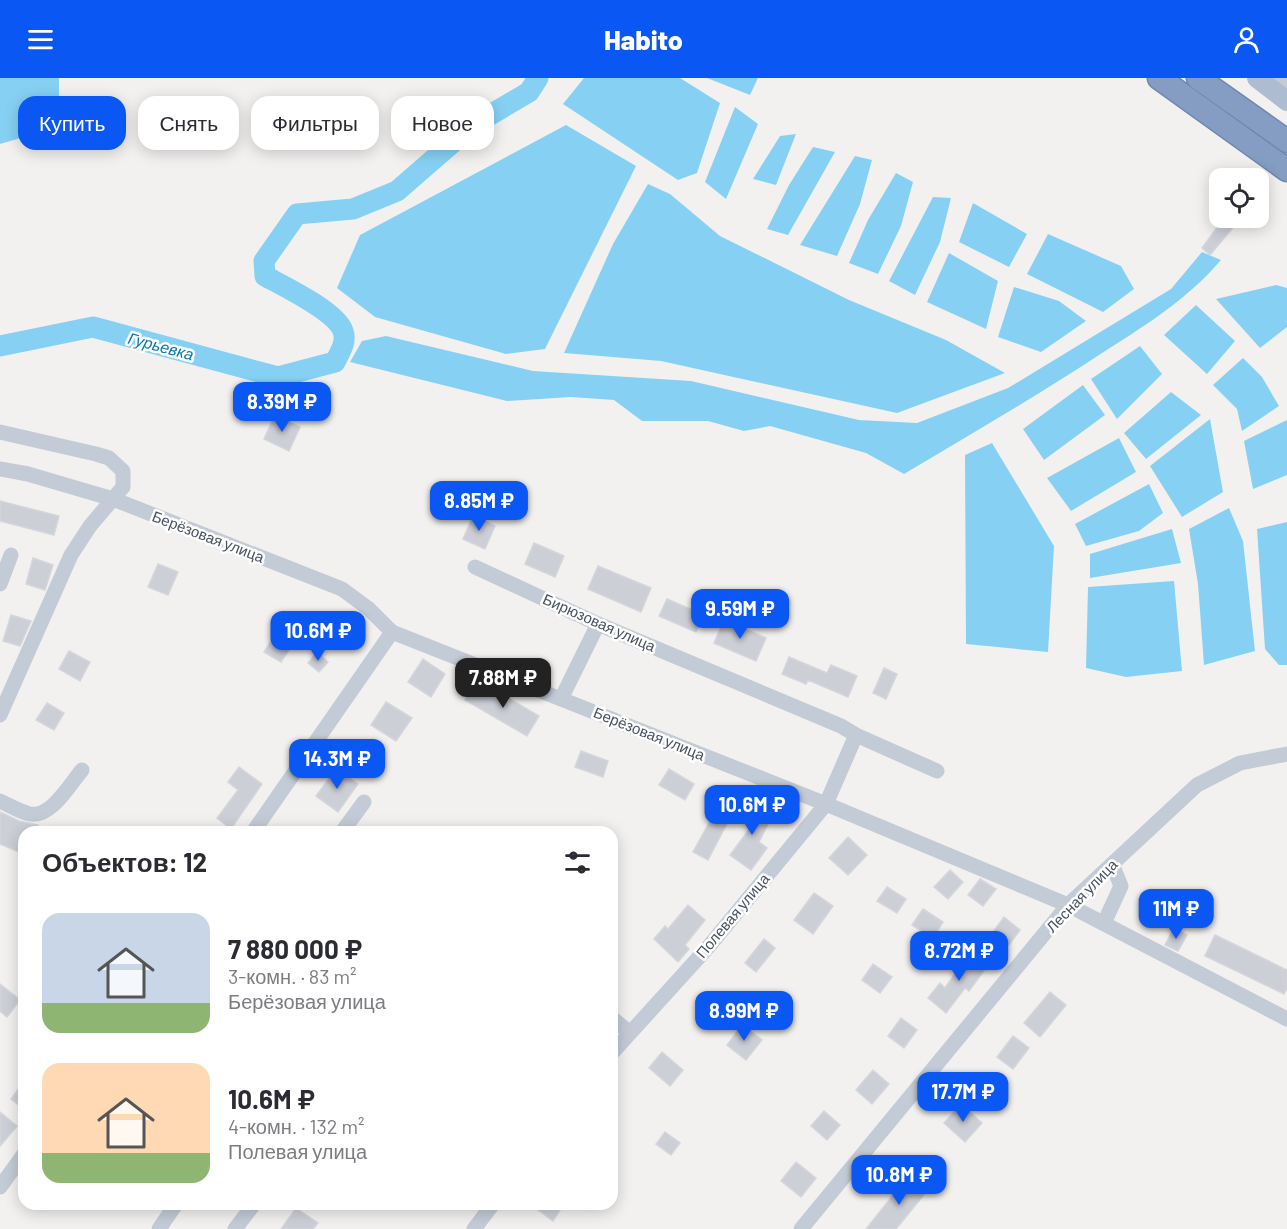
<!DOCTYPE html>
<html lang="ru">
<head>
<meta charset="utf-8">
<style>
	:root { --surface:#fff; --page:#f7f7f7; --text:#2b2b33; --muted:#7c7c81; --accent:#0b57f3 }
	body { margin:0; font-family:Barlow,sans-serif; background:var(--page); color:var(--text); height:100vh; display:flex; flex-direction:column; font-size:22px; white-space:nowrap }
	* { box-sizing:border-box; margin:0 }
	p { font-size:20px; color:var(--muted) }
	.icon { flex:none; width:33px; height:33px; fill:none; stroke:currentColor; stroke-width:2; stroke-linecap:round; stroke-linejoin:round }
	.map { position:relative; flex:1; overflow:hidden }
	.panel { position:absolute; left:18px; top:748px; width:600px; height:384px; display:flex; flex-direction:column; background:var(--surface); border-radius:18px; box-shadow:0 3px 15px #0003 }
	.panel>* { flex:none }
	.top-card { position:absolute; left:18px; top:18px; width:600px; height:54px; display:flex; gap:12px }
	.tools { position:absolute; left:1209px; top:90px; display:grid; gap:12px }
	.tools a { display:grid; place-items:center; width:60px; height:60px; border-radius:12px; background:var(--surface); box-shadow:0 3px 15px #0003; font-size:30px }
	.price { position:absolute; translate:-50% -51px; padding:0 14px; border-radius:12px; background:var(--accent); color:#fff; font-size:20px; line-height:39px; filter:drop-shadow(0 2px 3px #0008) }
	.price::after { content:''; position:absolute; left:50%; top:36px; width:18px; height:14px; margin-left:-9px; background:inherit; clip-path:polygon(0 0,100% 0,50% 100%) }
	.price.active { background:#222; color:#fff }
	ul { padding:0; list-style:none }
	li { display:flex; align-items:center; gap:18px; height:150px; padding:0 24px }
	li span { display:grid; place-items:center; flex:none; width:168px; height:120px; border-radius:18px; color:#555 }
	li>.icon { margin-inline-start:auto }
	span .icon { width:72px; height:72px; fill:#fffc; stroke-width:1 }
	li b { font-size:26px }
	h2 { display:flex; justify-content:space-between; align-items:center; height:72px; padding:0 24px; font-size:26px }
	.pill { padding:0 21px; border-radius:18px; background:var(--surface); box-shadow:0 3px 15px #0003; font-size:21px; line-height:54px }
	.pill.active { background:var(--accent); color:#fff }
	header { display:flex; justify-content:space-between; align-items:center; height:78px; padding:0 24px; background:var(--accent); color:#fff; font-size:27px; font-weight:800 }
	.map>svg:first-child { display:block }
</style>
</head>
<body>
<header><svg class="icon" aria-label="menu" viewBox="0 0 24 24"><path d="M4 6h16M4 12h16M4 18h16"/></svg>Habito<svg class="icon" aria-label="person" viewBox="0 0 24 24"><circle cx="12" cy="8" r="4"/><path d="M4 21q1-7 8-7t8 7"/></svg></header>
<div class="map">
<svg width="1287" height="1151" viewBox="0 0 1287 1151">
	<rect width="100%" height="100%" fill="#f3f1f0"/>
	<path fill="#86d1f3" d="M0 0H59V49L0 66Z
		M584 0H680L720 25 697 95 678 102 563 26Z
		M707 0H758L750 17Z
		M735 29 758 46 726 121 705 104Z
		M566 47 636 88 545 271 506 276 375 239 337 210 360 157Z
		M796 56 776 107 753 101 780 58Z
		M813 69 835 74 788 157 767 151 789 107Z
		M855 78 872 82 860 126 837 178 800 167Z
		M896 95 913 104 901 148 878 196 849 185 868 142Z
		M648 106 670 116 720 158 849 222 946 262 1005 295 897 335 661 283 564 275 613 166Z
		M933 119 951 120 940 164 915 217 889 203Z
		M973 125 1027 156 1009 189 959 164Z
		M1048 156 1121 188 1134 211 1103 234 1027 196Z
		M1202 174 1221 182C1187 222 1143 249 1099 277 1035 319 970 357 904 396L866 375 770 348 744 353 708 343H642L614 322 571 319 507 323 350 284 362 263 386 258 533 293 691 303 859 342 917 345 1008 310 1171 211Z
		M949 175 998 203 986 251 927 224Z
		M1276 207 1287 210V249L1260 270 1216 221Z
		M1014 209 1059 223 1086 243 1041 274 998 259Z
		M1196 227 1235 263 1207 296 1164 257Z
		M1140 268 1162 296 1117 341 1091 301Z
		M1243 280 1262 299 1279 328 1242 353 1237 331 1213 307Z
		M1083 307 1105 337 1044 382 1023 351Z
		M1171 314 1201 337 1146 381 1124 355Z
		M1210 341 1223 414 1182 439 1150 388Z
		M1287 342V397L1253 411 1244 363Z
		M1119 360 1136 394 1071 433 1047 400Z
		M992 365 1054 468 1048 574 966 566 965 377Z
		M1149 406 1163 435 1139 453 1086 468 1075 446Z
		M1229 430 1243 463 1255 573 1204 587 1198 506 1189 451Z
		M1287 444V587H1279L1265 571 1257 451Z
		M1172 451 1181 485 1090 500V476Z
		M1174 503 1182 593 1126 599 1086 590 1088 509Z"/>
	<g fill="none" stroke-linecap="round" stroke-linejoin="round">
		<path stroke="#86d1f3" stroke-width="21" d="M0 268 93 249 278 299 335 284C340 274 347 264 343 253 336 233 283 208 265 198L264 183 297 136 353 131 397 113 473 47 529 14 538 0"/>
	</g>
	<path fill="#cccfd6" stroke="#d4d6dc" stroke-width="1.5" d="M1224 140H1241L1210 177 1202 170Z
		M275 337 300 349 289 373 264 361Z
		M0 423 59 438 54 457 0 443Z
		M473 438 495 448 485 471 463 461Z
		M534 465 564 478 555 499 525 486Z
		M33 480 53 487 45 512 26 506Z
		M158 486 178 494 168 517 148 509Z
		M598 488 651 510 641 534 588 511Z
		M667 521 704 537 696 554 659 538Z
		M11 537 31 543 20 568 3 563Z
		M724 542 766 560 756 583 714 565Z
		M280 549 297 560 281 584 264 574Z
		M69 573 90 584 80 603 59 591Z
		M317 574 328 584 319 594 308 585Z
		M789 579 827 595 831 587 857 598 848 619 808 602 806 606 782 596Z
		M423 581 445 596 431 619 408 604Z
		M884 590 897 596 886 621 873 615Z
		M476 604 508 625 510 621 539 638 527 658 465 622Z
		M386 624 412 640 396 663 371 647Z
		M47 625 64 635 54 652 36 642Z
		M581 673 608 683 603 699 575 689Z
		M239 689 262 706 231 751 217 740 238 712 228 704Z
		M336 691 358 706 338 734 316 718Z
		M669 691 694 706 685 722 659 707Z
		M721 723 735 730 708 782 693 774Z
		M748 724 773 736 759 764 767 770 751 792 730 777 753 746 740 740Z
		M0 734 19 743 38 747 35 754H24V776L0 766Z
		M848 759 867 777 848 797 829 780Z
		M950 792 963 804 948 821 934 809Z
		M980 801 996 811 983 828 968 817Z
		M887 809 906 821 897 835 877 823Z
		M814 815 833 828 813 856 794 842Z
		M688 827 705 842 685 867 689 871 678 884 654 861 665 848 668 851Z
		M923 831 943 844 933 860 912 847Z
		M1004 839 1020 852 1009 867 993 854Z
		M1174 850 1187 857 1178 873 1165 867Z
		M1215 857 1287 892V910L1284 916 1205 878Z
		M764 861 775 870 756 894 745 885Z
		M971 873 989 886 969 913 965 910 946 935 928 920 940 905 945 910Z
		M873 886 892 899 880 915 862 902Z
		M0 906 20 922 7 939 0 933Z
		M1050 914 1066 927 1040 959 1024 945Z
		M901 940 917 952 904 970 888 958Z
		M742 947 762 962 746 982 727 967Z
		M1013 958 1029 970 1013 991 997 979Z
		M662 974 683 992 670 1008 649 990Z
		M873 992 889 1006 872 1026 856 1012Z
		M24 1003V1031L11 1021Z
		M961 1026 982 1045 965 1064 944 1045Z
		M824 1033 840 1047 827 1062 811 1048Z
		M0 1034 17 1048 0 1068Z
		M665 1054 680 1065 671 1077 656 1066Z
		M796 1084 816 1100 801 1119 781 1103Z
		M909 1097 927 1113 896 1151H866Z
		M530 1126H564L553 1143Z
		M296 1130 318 1145 313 1151H281Z"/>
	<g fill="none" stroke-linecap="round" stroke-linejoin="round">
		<g stroke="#7087af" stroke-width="25">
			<path id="highway" d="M1159 0 1287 92
				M1198 0 1287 63"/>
		</g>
		<path stroke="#c3cbd6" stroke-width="15" d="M1281 0 1287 14
			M0 354 96 376 109 380 123 393V409L90 448 71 477 0 637
			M0 391 28 396 113 421 342 511 369 531 392 554 826 726 1068 827 1287 941
			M475 489 598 546 841 648 856 657 826 726 710 867 612 975
			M0 506 11 477
			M561 621 598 546
			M856 657 937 693
			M0 723C9 727 20 734 30 736 51 740 70 706 82 692
			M253 754 392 554
			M342 754 364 724
			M1104 845 1121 808 1112 786
			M612 940 629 954
			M0 1109 24 1076
			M159 1151 176 1126
			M235 1151 254 1126
			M474 1151 493 1126
			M801 1151 1068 827 1197 707 1240 685 1287 676"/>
		<path stroke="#aebcd1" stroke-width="20" d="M1257 0 1287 23"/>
		<use href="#highway" stroke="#859cc3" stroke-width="22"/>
	</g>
	<g text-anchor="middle" stroke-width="5" stroke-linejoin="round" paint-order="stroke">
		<g font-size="15" fill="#475160" stroke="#fff">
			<text transform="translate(208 459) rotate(21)" y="5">Берёзовая улица</text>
			<text transform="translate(599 545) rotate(24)" y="5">Бирюзовая улица</text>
			<text transform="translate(649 656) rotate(22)" y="5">Берёзовая улица</text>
			<text transform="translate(1082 818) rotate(-46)" y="5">Лесная улица</text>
			<text transform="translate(733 838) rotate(-50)" y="5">Полевая улица</text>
		</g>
		<g font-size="16" font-style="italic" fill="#0279b1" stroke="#fff">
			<text transform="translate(161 268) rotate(15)" y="6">Гурьевка</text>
		</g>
	</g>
</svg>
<div class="tools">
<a><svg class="icon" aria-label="locate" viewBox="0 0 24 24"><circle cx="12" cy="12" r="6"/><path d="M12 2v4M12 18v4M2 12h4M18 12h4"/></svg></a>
</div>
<b class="price" style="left:282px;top:355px">8.39M ₽</b>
<b class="price" style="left:479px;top:454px">8.85M ₽</b>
<b class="price" style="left:740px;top:562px">9.59M ₽</b>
<b class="price" style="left:318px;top:584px">10.6M ₽</b>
<b class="price active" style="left:503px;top:631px">7.88M ₽</b>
<b class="price" style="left:337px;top:712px">14.3M ₽</b>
<b class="price" style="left:752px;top:758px">10.6M ₽</b>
<b class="price" style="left:1176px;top:862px">11M ₽</b>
<b class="price" style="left:959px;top:904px">8.72M ₽</b>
<b class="price" style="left:744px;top:964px">8.99M ₽</b>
<b class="price" style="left:963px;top:1045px">17.7M ₽</b>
<b class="price" style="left:899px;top:1128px">10.8M ₽</b>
<div class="top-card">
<a class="pill active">Купить</a>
<a class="pill">Снять</a>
<a class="pill">Фильтры</a>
<a class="pill">Новое</a>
</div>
<section class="panel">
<h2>Объектов: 12<svg class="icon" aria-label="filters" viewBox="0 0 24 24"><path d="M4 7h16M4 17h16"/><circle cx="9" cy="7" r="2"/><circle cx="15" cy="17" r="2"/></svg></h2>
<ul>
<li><span style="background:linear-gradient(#c9d6e8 75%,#8fb573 0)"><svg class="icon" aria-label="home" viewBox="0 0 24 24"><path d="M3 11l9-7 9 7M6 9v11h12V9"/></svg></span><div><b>7 880 000 ₽</b><p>3-комн. · 83 m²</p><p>Берёзовая улица</p></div></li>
<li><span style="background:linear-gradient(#ffd9b3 75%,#8fb573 0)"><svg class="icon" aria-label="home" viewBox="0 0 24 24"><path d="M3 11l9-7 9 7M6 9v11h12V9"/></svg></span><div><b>10.6M ₽</b><p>4-комн. · 132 m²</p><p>Полевая улица</p></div></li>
</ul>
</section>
</div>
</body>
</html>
